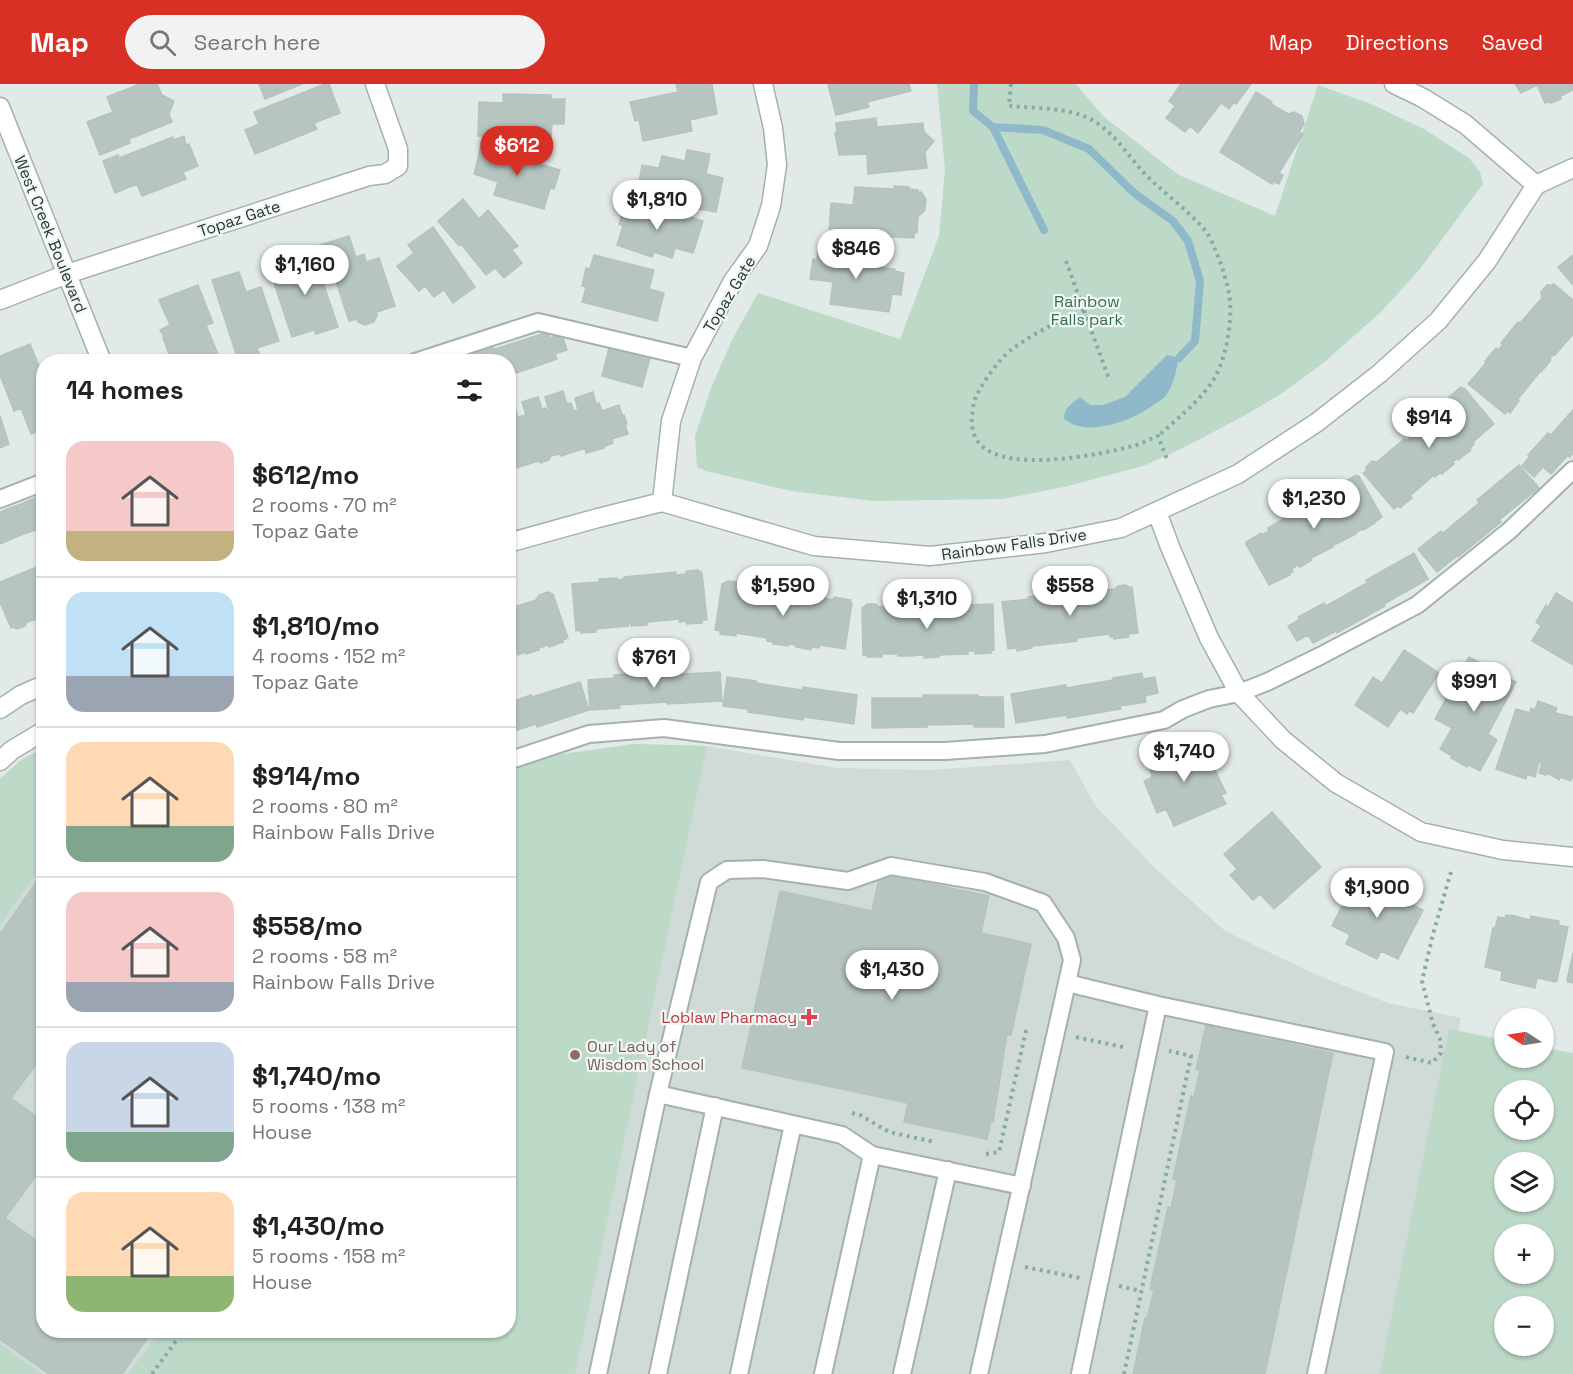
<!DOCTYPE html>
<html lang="en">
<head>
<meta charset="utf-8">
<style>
	:root { --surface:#fff; --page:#f2f2f2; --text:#222; --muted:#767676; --line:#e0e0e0; --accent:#d93025 }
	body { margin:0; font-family:"Space Grotesk",sans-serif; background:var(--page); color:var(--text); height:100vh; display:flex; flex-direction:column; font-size:22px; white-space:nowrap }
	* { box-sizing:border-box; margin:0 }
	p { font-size:20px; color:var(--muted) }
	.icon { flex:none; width:33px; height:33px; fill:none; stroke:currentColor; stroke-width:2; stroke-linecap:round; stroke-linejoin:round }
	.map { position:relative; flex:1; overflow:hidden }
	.details { position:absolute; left:36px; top:270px; width:480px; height:984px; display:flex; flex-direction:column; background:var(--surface); border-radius:24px; box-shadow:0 2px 4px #0004 }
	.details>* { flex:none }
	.needle { width:39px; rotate:282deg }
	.buttons { position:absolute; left:1494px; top:924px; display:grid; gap:12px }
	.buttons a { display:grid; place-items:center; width:60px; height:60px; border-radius:50%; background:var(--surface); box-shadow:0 2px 4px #0004; font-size:30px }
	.price { position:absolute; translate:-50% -51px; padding:0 14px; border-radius:21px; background:#fff; color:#222; font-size:20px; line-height:39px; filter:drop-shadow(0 2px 3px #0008) }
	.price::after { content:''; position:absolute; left:50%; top:36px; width:18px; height:14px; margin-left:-9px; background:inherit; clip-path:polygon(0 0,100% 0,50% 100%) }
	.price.current { background:var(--accent); color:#fff }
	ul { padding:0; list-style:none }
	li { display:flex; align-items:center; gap:18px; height:150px; padding:0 30px }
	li+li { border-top:2px solid var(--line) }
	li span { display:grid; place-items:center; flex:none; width:168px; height:120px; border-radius:18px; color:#555 }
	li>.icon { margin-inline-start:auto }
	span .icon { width:72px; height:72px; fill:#fffc; stroke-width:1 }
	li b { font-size:26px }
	h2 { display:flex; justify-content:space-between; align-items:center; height:72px; padding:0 30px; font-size:26px }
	header { display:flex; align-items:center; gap:36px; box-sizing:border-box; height:84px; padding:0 30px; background:var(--accent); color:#fff }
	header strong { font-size:28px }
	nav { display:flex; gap:33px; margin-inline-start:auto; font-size:21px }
	.search { width:420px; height:54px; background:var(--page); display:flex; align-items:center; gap:15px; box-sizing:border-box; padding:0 21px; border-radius:33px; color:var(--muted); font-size:22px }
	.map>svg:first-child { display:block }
</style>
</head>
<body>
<header>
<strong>Map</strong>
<div class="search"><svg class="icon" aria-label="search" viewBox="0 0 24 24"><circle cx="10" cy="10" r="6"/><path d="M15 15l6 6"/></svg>Search here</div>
<nav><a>Map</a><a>Directions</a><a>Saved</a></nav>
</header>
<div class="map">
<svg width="1573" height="1290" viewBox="0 0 1573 1290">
	<rect width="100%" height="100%" fill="#e2eae8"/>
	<path fill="#d0dad7" d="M633 660 707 662 837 684 931 686 1070 676 1095 721 1156 785 1225 847 1317 891 1388 919 1461 934 1397 1290H0V695L21 676 43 664 44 1246H508Z"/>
	<path fill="#bdd9c8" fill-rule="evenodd" d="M937 0H1076L1104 33 1179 91 1275 132 1318 1 1371 20 1424 45 1469 74 1480 88 1483 100 1420 185 1381 228 1322 280 1281 310 1249 329 1187 362 1143 382 1064 403 1003 415 874 417 791 407 706 387 697 383 695 352 711 304 732 256 758 209 900 255 939 152 945 86Z
		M633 660 707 662 575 1290H128L161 1247 508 1246 509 684 541 673Z
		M43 664V780L0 841V695L21 676Z
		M1449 945 1504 956V974H1544V964L1573 969V1290H1380ZM1544 1006V1046H1504V1006ZM1544 1078V1118H1504V1078ZM1544 1150V1190H1504V1150ZM1544 1222V1262H1504V1222Z
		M0 1260 42 1290H0Z"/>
	<path fill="#8fb9ca" d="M1167 271 1179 274C1176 286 1174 300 1167 310 1164 315 1157 318 1152 322 1131 337 1087 354 1064 335 1064 324 1071 320 1080 313L1090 321H1103L1125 313Z"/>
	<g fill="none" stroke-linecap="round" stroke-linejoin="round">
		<path stroke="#8fb9ca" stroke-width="8" d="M974 0 973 27 993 43 1043 46 1089 65 1134 109 1173 137 1188 157 1200 197 1195 257 1179 274
			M993 43 1044 146"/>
	</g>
	<path fill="#b7c5c1" stroke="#b5c3bf" stroke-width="1.5" d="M140 0H157L162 11 174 17 169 30 172 38 129 55 130 59 100 71 87 38 113 28 107 13Z
		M259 0H302L265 15Z
		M325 0H329L340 29 314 39 317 45 255 70 245 46 259 40 254 28Z
		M676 0H712L717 30 690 36 692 47 643 57 639 36 635 37 630 18 678 8Z
		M834 0H909L911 7 867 18 869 23 836 31 828 1Z
		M1181 0H1251L1236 20 1234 18 1229 25 1221 19 1198 49 1190 42 1185 48 1166 34 1175 22 1169 17Z
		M1515 0H1573V6L1561 12V15L1551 19 1548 18 1545 19 1537 1 1521 9Z
		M1256 8 1272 18 1271 20 1288 30 1294 28 1302 32 1304 40 1299 48 1303 50 1279 89 1283 91 1279 100 1274 98 1272 100 1220 68Z
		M503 10 551 11V15H565L564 40H552L551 52 511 51V53L478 52 479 18 503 19Z
		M876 34 877 43 923 39 924 48 934 57 925 68 927 84 868 90 867 70 839 71 835 49H837L836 39Z
		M184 52 186 61 189 60 198 82 183 88 186 95 142 112 137 100 115 109 103 77 118 71 119 74 173 53 174 56Z
		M481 62 560 86 554 105 550 104 544 125 494 111 498 98 474 90Z
		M687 66 710 70 706 90 723 94 716 128 684 123 685 118 637 109 642 81 659 84 662 72 685 77Z
		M894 102 909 103V105L918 106 917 108H921L926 115 925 126 919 132H916V133H918L917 149H914V154L829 150 831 119 853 121 855 103 894 105Z
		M463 115 479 135 488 126 518 162 512 166 522 179 504 194 495 184 486 191 461 160 459 162 438 137Z
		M626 116 685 134 686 132 703 137 693 169 675 164 672 174 654 168 652 173 617 161 623 142 619 140Z
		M433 143 475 203 453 219 444 206 434 213 425 202 419 207 397 182 414 169 408 161Z
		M349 152 356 173 364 170 366 178 379 174 395 222 377 228V232L374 238 365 241 358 238 357 235 349 237 335 194 331 195 320 161Z
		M819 161 855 166 853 174 849 175 858 176 857 180 895 185 894 187 904 189 901 211 892 210 889 228 830 220 833 198 810 195 813 175 817 176Z
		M311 163 338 243 316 250 314 246 292 253 274 199 290 193 283 173Z
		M594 171 654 186 649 205 664 209 657 237 582 218 586 203 582 202 586 184 590 185Z
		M1573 171V201L1558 183Z
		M239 188 246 208 261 203 279 257 257 264 259 269 238 276 212 196Z
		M1554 200 1573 216V250L1555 271 1554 270 1549 275 1551 276 1541 288 1539 287 1538 288 1539 289 1518 315 1519 317 1510 329 1508 327 1505 330 1468 300 1486 279 1485 277 1496 264 1498 266 1503 260 1501 259 1518 238 1520 239 1542 214 1541 208 1547 201H1552Z
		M198 201 213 239 206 241 221 278H172L163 254 164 253 160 246 170 241 159 216Z
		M548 248 550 254 562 250 567 266 555 270 557 275 508 292V278H499L495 265Z
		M30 260 42 289 44 288V345L31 350 21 324 14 327 0 291V272Z
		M493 264 498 278H457L466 275 465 272Z
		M609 264 650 274 642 303 602 292Z
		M1461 303 1462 305 1464 304 1494 340 1473 358 1474 360 1470 364 1471 366 1458 376 1457 374 1452 379 1454 380 1442 390 1440 389 1435 393 1434 391 1410 412 1412 414 1400 424 1398 422 1394 425 1363 389 1366 387V383L1372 377 1377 378 1404 355 1406 357 1412 351 1411 349 1444 323 1442 321 1449 316 1448 314Z
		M563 307 567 320 571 319 574 327 578 326 575 314 593 308 596 320 599 319 602 327 619 321 622 331H624L627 340H625L628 350 612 355 613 359 603 363 604 364 586 369 585 364 561 372 560 370 551 372 549 376 541 379 538 377 510 386 508 381V324L514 322 518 333 526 331 522 318 538 313 542 325 546 324 547 327 549 326 545 313Z
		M1573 326V369L1570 373 1568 371 1551 390 1543 383 1534 393 1522 382 1530 372 1528 371 1548 349 1551 351Z
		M0 332 9 360 0 364Z
		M1519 381 1539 404 1499 436 1501 438 1458 473 1457 472 1437 488 1418 465 1441 447 1443 449 1479 419 1477 416Z
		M1356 391 1357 393 1359 392 1382 433 1375 438V439L1363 446 1362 445 1356 449V450L1332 462 1333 463 1311 474 1312 476 1300 483 1298 481 1292 485 1293 487 1289 490 1290 491 1269 501 1246 460H1247L1246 458 1261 449 1262 451 1269 447 1268 444 1298 426 1299 423 1307 418 1312 419 1342 402 1341 400Z
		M44 408V443L27 449 16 422 40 412 39 410Z
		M15 422 26 449 0 460V428Z
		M1414 469 1428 495 1384 520 1385 522 1337 549 1336 547 1313 559 1308 551 1297 557 1288 542 1299 536 1298 533 1324 519 1326 522 1367 499 1366 496Z
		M42 481 44 483V533L27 538 25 542 17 545 13 543 11 544 0 518V498Z
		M698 486 702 489 707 536H702V539L687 540 686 537 679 538 680 535 647 538V541L631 542V539H629L628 542 596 545V548L581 549 580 546 576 547 572 500 599 498V495L617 494V496L624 495V493L676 488V491L685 490 687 487Z
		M728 497 737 498 739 502 775 507 774 510 783 511V509L799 511V513L824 517V514L833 516 834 513 851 516 850 518 852 519 845 565 819 561V564L812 563 811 566 796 563V561L789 560 788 562 773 560V558L767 557V554L736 549V552L720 550 721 547 715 546 722 500Z
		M1126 501 1129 503H1132L1138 549 1128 550 1129 553 1114 555 1113 552 1110 553V550L1077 554V557L1062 559V556H1060V559L1032 562V564L1017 567V564L1008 565 1002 518 1028 515V513L1046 511V513L1054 512 1053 510 1105 503V506L1115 505 1118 502Z
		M547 508 553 510 568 554 563 556V558L549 563 548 561 539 564V566L526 570 525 568 518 571 517 568 508 571V525L536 516 539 511Z
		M1556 509 1573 519V581L1532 557 1541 542 1536 538 1546 521 1548 523Z
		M867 520H876L879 523 914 520 915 525 940 524V522L957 521V523H966L965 521 993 520 994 566 991 567V569L975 570V567H968V570L939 571V573L924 574V571H915V569H914V572H898V570H882V573H867V571H863L862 524 864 523Z
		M1404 566 1439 589 1413 629 1410 626 1407 630 1400 625 1388 643 1355 621 1373 593 1382 599Z
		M1469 573 1516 598 1488 650 1497 656 1480 687 1469 681 1467 683 1451 674 1452 672 1440 665 1452 644 1435 635Z
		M669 588V591L720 588 722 617 667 620V618L619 621 620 624 590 626 588 596 614 594V591Z
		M1142 589 1143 595 1155 593 1158 609 1145 612 1146 618 1120 622 1121 625 1067 634V631L1016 639 1011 610 1066 601V604L1113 596V594Z
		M727 593 756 597V599L802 606 803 603 857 611 854 640 804 633 803 636 748 628V625L723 622Z
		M580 598 589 626 537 643 536 640 508 649V619L531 611 532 613Z
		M923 611H978V613H1003L1004 643H974V640L927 641V643L872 644V614H923Z
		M1538 617 1557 624 1555 629 1573 633V691L1571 697 1560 693 1559 696 1547 689 1546 691 1539 689 1542 679 1539 678 1535 693 1527 690 1526 695 1496 685 1516 625 1530 629 1531 624 1535 626Z
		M1193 656H1196L1199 663 1203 662 1213 684H1214L1226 709 1221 711 1226 720 1174 742 1166 725 1157 729 1144 697 1151 694 1152 691 1145 675 1182 659 1183 661Z
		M1272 728 1321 783 1274 825 1260 810 1253 816 1230 791 1237 785 1224 770Z
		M44 787V970L11 1014 44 1038V1081L5 1134 44 1162V1246H153L122 1290H49L0 1255V850Z
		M880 789 989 812 981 849 1031 860 1011 951 1007 950 993 1038 991 1037 987 1055 904 1038 908 1019 742 984 780 807 872 827Z
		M1368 794 1415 817 1413 821 1423 826 1398 875 1381 867 1377 875 1346 860 1349 853V850L1332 842 1355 796 1364 801Z
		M1506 831 1511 832V831L1530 836 1531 832 1559 837 1558 841 1568 843 1557 897 1555 898 1537 894 1535 904 1501 896 1502 887 1485 883 1493 844H1495L1498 833 1505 834Z
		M1573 869V899L1568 898 1567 896Z
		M1215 939 1263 949 1261 954 1333 969 1265 1290H1133L1145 1234 1147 1235 1154 1206 1150 1205 1168 1123 1171 1124 1177 1096 1173 1095 1191 1012 1194 1013 1200 986H1196L1206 941 1214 943Z"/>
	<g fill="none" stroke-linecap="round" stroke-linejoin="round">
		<g stroke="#a5b1af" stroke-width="20">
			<path id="lane" d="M415 278 538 238 692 274
				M0 415 44 398
				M508 677 589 650 664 644 839 667H945L1045 660 1164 636 1183 625 1209 615 1239 609 1267 598 1320 572 1417 521 1509 447 1573 386
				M658 1010 709 798 727 786 763 785 848 797 891 782 985 798 1043 819 1066 854 1072 876 1067 899
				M598 1290 658 1010 842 1051 872 1071 1022 1102
				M658 1290 715 1022
				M739 1290 793 1040
				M823 1290 872 1071
				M902 1290 948 1086
				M979 1290 1067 899 1158 921 1385 968 1316 1290
				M1080 1290 1158 921"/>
		</g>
		<g stroke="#a5b1af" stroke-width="21">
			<path id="street" d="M1394 0 1423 14 1465 40 1536 101
				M0 23 102 278
				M0 216 67 190 369 92 385 90 398 82V65L375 0
				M662 418 671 337 692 274 733 197 758 162 771 122 777 81 773 44 763 0
				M1157 428 1170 463 1209 554 1239 609 1283 656 1336 699 1421 748 1503 766 1573 773
				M508 459 598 434 662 418 814 462 930 472 1046 459 1121 444 1238 390 1316 339 1379 290 1438 237 1487 177 1536 101 1573 84
				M0 625 21 611 44 601
				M0 677 12 666 44 647"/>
		</g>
		<path stroke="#85aba4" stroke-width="4" stroke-dasharray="3 4.5" stroke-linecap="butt" d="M1011 0 1009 22C1039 25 1076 22 1101 42 1121 57 1133 79 1151 96 1168 112 1188 127 1204 145 1209 150 1212 159 1215 165 1222 182 1228 199 1230 217 1232 242 1225 281 1210 301 1196 320 1176 336 1158 352
			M1066 177 1109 295
			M1084 226C1060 237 1033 249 1011 266 999 275 979 303 974 318 973 322 973 327 972 331 971 341 973 354 981 361 1008 389 1098 371 1133 362 1141 360 1150 355 1158 352L1168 378
			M1076 953 1127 964
			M1406 973 1432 979 1441 969 1440 955 1433 940 1422 897 1433 850 1451 788
			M852 1029 860 1031 889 1048 935 1058
			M986 1070 999 1068 1027 942
			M1025 1183 1080 1194
			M1119 1202 1141 1207
			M152 1290 184 1246
			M1124 1290 1191 972 1169 967"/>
		<use href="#lane" stroke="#fff" stroke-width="16"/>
		<use href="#street" stroke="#fff" stroke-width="18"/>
	</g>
	<path fill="#e0444e" stroke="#f2f7f5" stroke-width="2" d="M806 924h6v6h6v6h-6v6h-6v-6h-6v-6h6z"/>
	<circle fill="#8d6e63" stroke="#f2f7f5" stroke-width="2" cx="575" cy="971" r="6"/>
	<g text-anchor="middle" stroke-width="4.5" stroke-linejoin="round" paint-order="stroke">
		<g font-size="16" fill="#243937" stroke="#f2f7f5">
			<text transform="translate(239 134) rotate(-18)" y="6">Topaz Gate</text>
			<text transform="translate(51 150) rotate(68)" y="6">West Creek Boulevard</text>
			<text transform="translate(729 210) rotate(-59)" y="6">Topaz Gate</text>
			<text transform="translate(1014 460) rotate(-8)" y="6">Rainbow Falls Drive</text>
		</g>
		<g font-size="16" fill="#326c51" stroke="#f2f7f5">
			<text x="1087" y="223">Rainbow<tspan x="1087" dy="18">Falls park</tspan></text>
		</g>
		<g font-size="16" fill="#be3a42" stroke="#f2f7f5" text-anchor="end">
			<text x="797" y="939">Loblaw Pharmacy</text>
		</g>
		<g font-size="16" fill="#785e54" stroke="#f2f7f5" text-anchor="start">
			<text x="587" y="968">Our Lady of<tspan x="587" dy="18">Wisdom School</tspan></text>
		</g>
	</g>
</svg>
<div class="buttons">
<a><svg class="needle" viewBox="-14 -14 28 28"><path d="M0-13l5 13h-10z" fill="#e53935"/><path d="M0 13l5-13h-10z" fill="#767676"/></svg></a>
<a><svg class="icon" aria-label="locate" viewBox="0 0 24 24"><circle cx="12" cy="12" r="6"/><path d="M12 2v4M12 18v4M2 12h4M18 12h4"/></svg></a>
<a><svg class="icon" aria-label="layers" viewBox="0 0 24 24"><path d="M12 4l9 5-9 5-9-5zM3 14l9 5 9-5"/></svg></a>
<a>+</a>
<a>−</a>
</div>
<b class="price current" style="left:517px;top:93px">$612</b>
<b class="price" style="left:657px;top:147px">$1,810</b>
<b class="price" style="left:856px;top:196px">$846</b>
<b class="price" style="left:305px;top:212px">$1,160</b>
<b class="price" style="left:1429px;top:365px">$914</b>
<b class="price" style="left:1314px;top:446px">$1,230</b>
<b class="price" style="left:783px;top:533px">$1,590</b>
<b class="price" style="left:1070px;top:533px">$558</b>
<b class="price" style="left:927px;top:546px">$1,310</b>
<b class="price" style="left:654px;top:605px">$761</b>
<b class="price" style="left:1474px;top:629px">$991</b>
<b class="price" style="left:1184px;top:699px">$1,740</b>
<b class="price" style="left:1377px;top:835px">$1,900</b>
<b class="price" style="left:892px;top:917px">$1,430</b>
<section class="details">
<h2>14 homes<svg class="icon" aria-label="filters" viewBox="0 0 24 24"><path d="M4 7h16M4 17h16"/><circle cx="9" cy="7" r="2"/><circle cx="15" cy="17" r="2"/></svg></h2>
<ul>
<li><span style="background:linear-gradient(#f6c9c9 75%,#c2b280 0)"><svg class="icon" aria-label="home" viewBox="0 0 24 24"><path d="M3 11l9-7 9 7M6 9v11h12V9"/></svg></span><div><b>$612/mo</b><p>2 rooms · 70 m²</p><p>Topaz Gate</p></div></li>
<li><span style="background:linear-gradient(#bfe0f5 70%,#9aa5b1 0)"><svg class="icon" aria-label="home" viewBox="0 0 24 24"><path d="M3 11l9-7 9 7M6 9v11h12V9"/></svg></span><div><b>$1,810/mo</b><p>4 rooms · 152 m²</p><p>Topaz Gate</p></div></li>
<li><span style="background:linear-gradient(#ffd9b3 70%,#7fa58c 0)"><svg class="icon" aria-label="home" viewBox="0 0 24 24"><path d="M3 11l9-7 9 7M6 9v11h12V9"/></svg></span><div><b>$914/mo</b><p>2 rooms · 80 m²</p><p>Rainbow Falls Drive</p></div></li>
<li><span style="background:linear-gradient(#f6c9c9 75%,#9aa5b1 0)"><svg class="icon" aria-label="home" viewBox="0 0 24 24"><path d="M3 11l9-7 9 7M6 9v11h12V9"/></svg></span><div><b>$558/mo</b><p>2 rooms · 58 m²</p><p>Rainbow Falls Drive</p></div></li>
<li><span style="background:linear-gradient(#c9d6e8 75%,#7fa58c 0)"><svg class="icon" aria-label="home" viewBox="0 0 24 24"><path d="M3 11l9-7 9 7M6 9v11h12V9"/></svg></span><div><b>$1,740/mo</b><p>5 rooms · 138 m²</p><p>House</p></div></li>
<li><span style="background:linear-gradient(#ffd9b3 70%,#8fb573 0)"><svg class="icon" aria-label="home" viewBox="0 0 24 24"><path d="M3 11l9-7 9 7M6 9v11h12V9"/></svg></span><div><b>$1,430/mo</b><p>5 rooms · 158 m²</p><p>House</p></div></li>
</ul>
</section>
</div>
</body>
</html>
